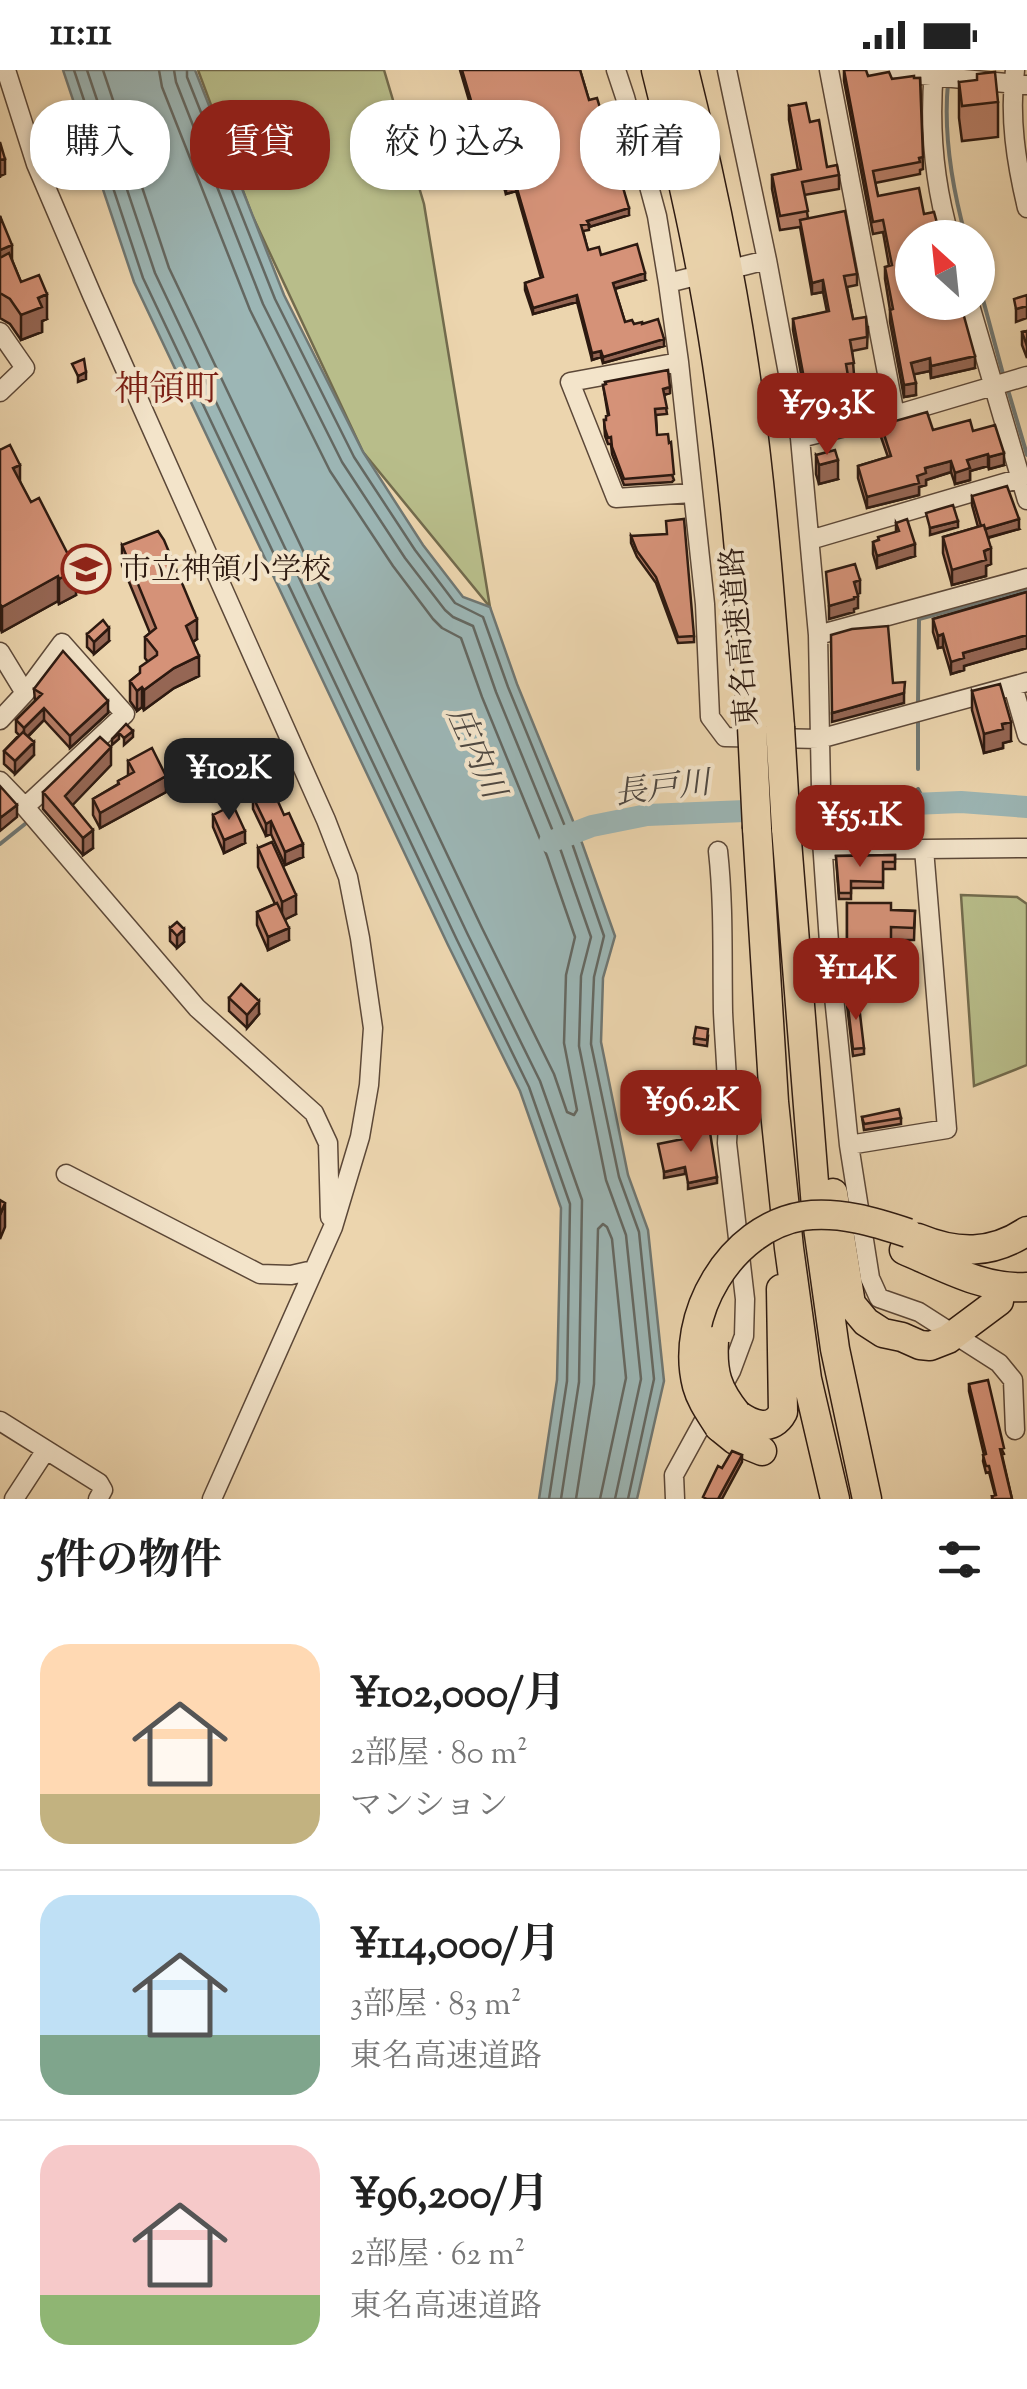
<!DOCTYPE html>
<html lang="ja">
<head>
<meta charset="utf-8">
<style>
	:root { --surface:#fff; --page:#f2f2f2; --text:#222; --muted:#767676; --line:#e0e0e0; --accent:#8f2418 }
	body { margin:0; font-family:"Sorts Mill Goudy","Noto Serif JP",serif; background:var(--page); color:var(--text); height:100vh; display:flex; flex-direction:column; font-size:38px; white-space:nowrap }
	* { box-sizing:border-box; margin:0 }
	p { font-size:32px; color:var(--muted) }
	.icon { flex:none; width:55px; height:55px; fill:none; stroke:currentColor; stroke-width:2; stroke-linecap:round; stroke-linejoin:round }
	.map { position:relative; height:1429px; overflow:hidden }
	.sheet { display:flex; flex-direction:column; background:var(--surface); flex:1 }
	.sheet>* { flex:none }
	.banner { position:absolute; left:30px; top:30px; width:968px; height:90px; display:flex; gap:20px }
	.needle { width:65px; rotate:333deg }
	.tools { position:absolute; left:895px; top:150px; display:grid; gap:20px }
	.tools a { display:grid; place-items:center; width:100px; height:100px; border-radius:50%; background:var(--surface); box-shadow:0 2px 8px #0004; font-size:50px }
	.price { position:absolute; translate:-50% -85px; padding:0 22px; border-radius:20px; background:var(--accent); color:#fff; font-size:32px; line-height:65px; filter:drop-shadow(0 2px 5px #0008) }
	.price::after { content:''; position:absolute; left:50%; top:60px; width:30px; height:22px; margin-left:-15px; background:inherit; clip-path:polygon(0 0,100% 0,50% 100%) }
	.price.on { background:#222; color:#fff }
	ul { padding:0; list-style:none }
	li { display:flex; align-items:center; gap:30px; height:250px; padding:0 40px }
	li+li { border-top:2px solid var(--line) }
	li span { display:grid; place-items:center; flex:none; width:280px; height:200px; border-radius:30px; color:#555 }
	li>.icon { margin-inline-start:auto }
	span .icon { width:120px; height:120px; fill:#fffc; stroke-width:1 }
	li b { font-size:42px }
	h2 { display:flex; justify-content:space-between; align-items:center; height:120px; padding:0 40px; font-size:42px }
	.chip { padding:0 35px; border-radius:40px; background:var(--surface); box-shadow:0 2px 8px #0004; font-size:35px; line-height:90px }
	.chip.on { background:var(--accent); color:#fff }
	.status { display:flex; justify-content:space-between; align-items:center; height:70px; padding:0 50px; background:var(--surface); direction:ltr }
	.status svg { height:28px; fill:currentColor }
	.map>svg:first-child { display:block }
</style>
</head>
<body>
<div class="status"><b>11:11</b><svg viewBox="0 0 49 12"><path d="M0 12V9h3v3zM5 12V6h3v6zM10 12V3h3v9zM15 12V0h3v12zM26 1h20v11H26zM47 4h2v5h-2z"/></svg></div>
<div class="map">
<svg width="1027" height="1429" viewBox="0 0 1027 1429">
	<rect width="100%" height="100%" fill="#ecd5ae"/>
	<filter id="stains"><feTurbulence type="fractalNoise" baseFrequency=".002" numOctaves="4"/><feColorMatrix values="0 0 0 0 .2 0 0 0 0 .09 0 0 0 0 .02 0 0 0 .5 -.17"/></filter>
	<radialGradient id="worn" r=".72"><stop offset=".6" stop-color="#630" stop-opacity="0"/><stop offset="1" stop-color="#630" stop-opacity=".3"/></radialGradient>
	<path fill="#b8bd8a" stroke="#726b4d" stroke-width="2.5" d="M198 0H384L424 134 490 537 363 382 252 145Z
		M961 825 1017 827 1027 834V995L974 1016Z"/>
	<path fill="#9cb6b5" stroke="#6f7773" stroke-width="2.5" d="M63 0H195L284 225 363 382 423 475 463 527 490 537 517 614 582 773 615 866 603 908 601 972 628 1105 648 1160 664 1311 637 1429H539L557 1310 561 1138 520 1021 448 875 134 212Z"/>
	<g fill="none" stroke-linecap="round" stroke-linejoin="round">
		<path stroke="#646862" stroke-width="2.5" d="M74 0 143 208 457 870 529 1017 570 1134 567 1311 549 1429
			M87 0 155 203 468 865 540 1011 582 1130 579 1312 561 1429
			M103 0 169 198 482 858 554 1004 567 1042 574 1045 577 1040 564 973 566 905 575 867 547 786 482 627 461 568 442 558 433 549 393 496 330 401 250 240 162 17 159 0
			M174 0 176 12 263 234 342 392 405 488 445 540 453 547 473 556 496 622 561 781 591 867 581 906 579 976 606 1110 626 1165 641 1309 615 1429
			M187 0V7L275 229 354 387 415 480 455 533 483 547 508 617 573 776 604 866 594 907 591 974 619 1107 639 1162 654 1309 628 1429
			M576 1429 594 1314 598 1159 603 1154 607 1157 612 1169 626 1308 600 1429"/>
		<path stroke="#6f7773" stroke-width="4" d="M948 13C943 65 952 117 966 168
			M978 211 1003 304
			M1008 320 1027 385
			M918 634 919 549 1027 520
			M918 652V699
			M918 719 925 733
			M0 774 25 754"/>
		<path stroke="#9cb6b5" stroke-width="22" d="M550 772 592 756 647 745 961 732 1027 737"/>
		<g stroke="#5c4838" stroke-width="21">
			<path id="minor" d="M6 0 36 94 92 225 326 750 348 807 360 868 373 958 369 1015 360 1067 333 1157 212 1429
				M616 0 625 27 657 146 668 213 679 292 705 534 710 647 725 667 819 669 1027 612
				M727 0 767 190 800 368 818 565 822 771 830 887 849 1075 870 1208 879 1228 919 1242 944 1258
				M829 0 895 345
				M868 0 1027 15
				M934 0C929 57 934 113 950 168
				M1015 0C1009 47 1016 92 1027 138
				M743 196 767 190
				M668 213 688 208
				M969 232 1027 430
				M0 262 25 298 0 322
				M679 292 570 312 616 428 692 423
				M800 368 895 345 1027 306
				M810 470 1021 408
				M818 565 1027 508
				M0 582 25 623
				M1013 616 1027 665
				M0 650 25 623 62 573 125 644 25 737
				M0 711 25 737 197 938 314 1043 328 1073 330 1147
				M924 779 1027 778
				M824 780 924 779 947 1059 849 1075
				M66 1104 260 1204 291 1205 313 1200
				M963 1270 999 1293 1013 1310 1015 1360
				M0 1351 99 1413 103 1420 98 1429
				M14 1429 46 1380
				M675 1429 674 1405 731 1301 744 1266 745 1229 727 1073C730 1030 725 986 723 942 722 888 724 835 718 781"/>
		</g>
		<g stroke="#2c1910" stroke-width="31">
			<path id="highway" d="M656 0C674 72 691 144 704 216 731 361 743 510 752 657
				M684 0C712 111 735 224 750 337 764 443 772 551 780 657
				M757 758 774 1032 789 1178 807 1309 835 1429
				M786 758 817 1150 835 1279 867 1429
				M833 1123 851 1234 866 1252 883 1263 902 1267 920 1275 930 1276 948 1269 999 1231
				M918 1168C957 1184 991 1185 1027 1161
				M904 1180C942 1196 984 1220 1027 1217
				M737 1344C752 1355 772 1363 783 1342L781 1219
				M719 1357 735 1370 762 1381"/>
		</g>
		<use href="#minor" stroke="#f3e4ca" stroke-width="18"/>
		<use href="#highway" stroke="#ecd5ae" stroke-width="28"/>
		<g stroke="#2c1910" stroke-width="31" stroke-linecap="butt">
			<path id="highway-bridge" d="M752 657 757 758
				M780 657 786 758
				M714 1271C712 1303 717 1319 737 1344
				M719 1357C711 1344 701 1331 697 1316 679 1246 730 1158 803 1146 839 1141 875 1152 908 1163"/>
		</g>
		<use href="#highway-bridge" stroke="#ecd5ae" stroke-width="28"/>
	</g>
	<path fill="#b77e67" stroke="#2c1910" stroke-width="2.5" d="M460 0H580L589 30 607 61 624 108 621 109 629 145 589 157V160L583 161 588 180 601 185 645 210 615 219 625 252 634 254 664 276 603 293 601 287 592 290 577 232 533 244 525 220V213L541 208 516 121 506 124 493 83V76H495L490 57 478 61Z
		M844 0 868 6 892 9 920 8 923 99 920 100V104L875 113 878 126 912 168 975 298 931 308 930 301 914 304 916 325 904 327 890 252V240L885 209V197L889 196 883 162 873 164 844 11Z
		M959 12 998 32V67L962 71 959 48Z
		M789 36 810 52 827 97 839 105V119L804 125 808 148 857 204V215L847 217 853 249 868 257 867 278 852 281 854 304 848 305 851 335 841 337V345L810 353 793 260V249L827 242 823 222 812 224 800 157 780 160 772 119V105L798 100 789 50Z
		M0 146 12 190 21 212 47 249 42 251V262L21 270 10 254 0 248Z
		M1027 261V288L1022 275V262Z
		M603 315 670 323 664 325 667 344 656 345 657 365 674 410 672 412 624 415 612 384 611 374H608L605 366 604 350H606L608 345Z
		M881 355 933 360 973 361 1004 395 989 399 988 396 970 401V410L955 414 951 402 926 410V415L919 417V425L867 438 858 408V396L888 387 881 367Z
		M0 380 20 412 76 525 59 534 58 531 2 562 0 558Z
		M816 385 838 409 819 414 816 404Z
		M972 426 1019 459 988 468 991 494 986 496V506L952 515 943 483V467L978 457 972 435Z
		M896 453 915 486 877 498 873 484V472L896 462Z
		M631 466 694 566V572L678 573 656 513 637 487 631 473Z
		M122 475 197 569 193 572 199 606 174 618 144 640 142 637 137 641 130 631V611L140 603 148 592 145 588V567L150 563 122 495Z
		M1027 522V578L964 596V600L951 604 943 577 938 578 933 562V549Z
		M87 564 109 571 94 584 87 577Z
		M34 619 108 643 70 678 44 650 28 667 34 685 15 704 4 694V681L19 665 16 662V650L35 631Z
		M972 621 1011 671 1003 673V678L984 683 972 640Z
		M128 691 166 722 100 758 93 745V729L118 714V711L128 706Z
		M111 695 72 735 93 778 83 785 43 739V722Z
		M253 727 303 787 285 795 271 764 266 766 253 739Z
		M213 745 245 773 224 783 213 757Z
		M258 778 296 844 285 849 289 870 268 880 257 855V842L275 834 258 797Z
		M895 785V799H883V818H851V829H839L836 786Z
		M847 833 891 840 915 841 914 870H891V881L910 880V904H885V896H847Z
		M170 858 184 872 177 878 170 871Z
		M229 928 259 944 247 958 229 941Z
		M847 935 864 978V984L853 986Z
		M708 966 707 976 694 974V968Z
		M862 1047 901 1048V1054L864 1060Z
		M969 1314 1004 1384 1002 1385 1012 1429H992V1426L995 1425 989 1402 986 1403 983 1391 984 1385 969 1321Z"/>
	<path fill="#956654" stroke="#2c1910" stroke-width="2.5" d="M490 51V57L478 61V54Z
		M5 89V104L0 106V108V90Z
		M516 115V121L506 124V118Z
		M629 138V145L589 157 587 151Z
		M12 175V190L0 195V180Z
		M645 203V210L613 219V213Z
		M823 210V222L812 224V213Z
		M47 224V249L42 251V262L21 270V245L38 228Z
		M577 225V232L533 244V238Z
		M1027 236V248L1016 252V239Z
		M664 269V276L603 293V287Z
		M601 281V287L592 290V283Z
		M975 286V298L931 308V296Z
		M930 288V301L911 305V293Z
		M86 302V309L78 312V306Z
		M916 313V325L904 327V315Z
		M670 317V323L663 325V319Z
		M851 324V335L841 337V345L810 353V341L840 326Z
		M1004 383V395L989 399V387Z
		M988 384V396L970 401V410L955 414V403L967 390Z
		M838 390V409L819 414V395Z
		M951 391V402L926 410V415L919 417V425L867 438V427L917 406 925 398Z
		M20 395V420L13 398Z
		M1019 449V459L982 469V460Z
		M958 451V457L930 465V458Z
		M915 474V486L877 498V486Z
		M991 478V494L986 496V506L952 515V500L984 481Z
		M76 500V525L59 534V509Z
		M58 506V531L2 562V537Z
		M860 510V523L854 525V512Z
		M858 526V538L854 539V542L829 549V536Z
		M197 549V569L186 576V556Z
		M109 558V571L94 584V572Z
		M943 564V577L938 578V566Z
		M1027 565V578L964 596V600L951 604V592L963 583Z
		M199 586V606L174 618 144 640V620L174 598Z
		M142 617V637L137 641V621Z
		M904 623V633L832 652V643Z
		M108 631V643L70 678V666Z
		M44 638V650L24 670V658Z
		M1011 652V671L1003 673V678L984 683V664L1002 654Z
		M133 661V667L124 675V668Z
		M119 663V669L112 675V669Z
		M34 672V685L15 704V691Z
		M111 677V695L65 743V726Z
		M166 706V722L100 758V743Z
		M17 735V747L0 761V748Z
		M271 751V764L266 766V754Z
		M93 760V778L83 785V768Z
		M245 761V773L224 783V770Z
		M303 774V787L285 795V782Z
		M296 825V844L282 851V832Z
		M289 858V870L268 880V867Z
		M184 859V872L177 878V866Z
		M259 931V944L247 958V945Z
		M685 1097V1104L664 1108V1102Z
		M717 1107V1113L688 1119V1113Z
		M5 1133V1157L0 1169V1145Z
		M742 1385V1392L722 1429H718Z"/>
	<path fill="#d59278" stroke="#2c1910" stroke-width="2.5" d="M462 0H580L589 30 597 28 607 61 614 59 624 102 619 104 629 138 587 151 589 154 581 155 588 180 599 177 601 185 637 174 645 203 613 213 625 252 632 250 634 254 642 252V254L658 249 664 269 603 287 601 281 592 283 577 225 533 238 525 213 543 207 516 115 506 118 493 76H497L490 51 478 54Z
		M844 0H866L868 6 889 2 892 9 914 6V8H920L923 87 919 88 920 92 873 101 878 126 919 118 924 144 934 142 941 168H912V232H960L975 286 931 296 930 288 911 293 916 313 904 315 890 240 893 239 885 197 892 195 883 150 873 152Z
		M995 2 998 32 962 36 959 12 977 10V4Z
		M806 33 810 52 819 50 827 97 837 95 839 105 802 112 808 141 780 146 772 105 801 99 789 36Z
		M0 72 5 89 0 90Z
		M845 141 857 204 844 206 853 249 866 247 867 267 850 270 854 293 846 294 851 324 840 326 841 334 810 341 793 249 829 241 823 210 812 213 800 150Z
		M0 146 12 175 0 180Z
		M9 183 21 212 39 205 47 224 38 228 42 237 21 245 10 229 0 223V188Z
		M1027 225V236L1016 239 1014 229Z
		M1027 261V276L1022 262Z
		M84 289 86 302 78 306 72 294Z
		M668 300 670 317 663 319 667 338 655 339 657 365 668 364 669 373 671 372 674 404 672 405 624 409 612 377 611 367 608 368 605 359 604 350H606V346L609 345 603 315 606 314 605 312Z
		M927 342 933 360 970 350 973 361 995 355 1004 383 989 387 988 384 967 390 970 398 955 403 951 391 925 398 926 403 917 406 919 413 867 427 858 396 891 386 881 355Z
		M10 375 20 395 13 398 31 432 39 428 76 500 59 509 58 506 2 537 0 534V380Z
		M835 380 838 390 819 395 816 385Z
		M1007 416 1019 449 985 459 984 455 981 456 972 426Z
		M953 435 958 451 930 458 926 443Z
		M684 449 694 566 678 567 656 507 637 481 631 466 667 464 666 451Z
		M907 449 915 474 877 486 873 472 879 470 878 467 899 461 896 453Z
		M984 455 991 478 984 481 986 490 952 500 943 467Z
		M158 461 164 470 197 549 186 556 199 586 174 598 144 620 142 617 137 621 130 611 140 603V597L157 585V582L145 567 156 558 122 475Z
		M855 494 860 510 854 512 858 526 854 527V529L829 536 826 502Z
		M1027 522V565L963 583 964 588 951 592 943 564 938 566 933 549Z
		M103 550 109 558 94 572 87 564Z
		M888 556 893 613 905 612 904 623 832 643 831 565 852 559Z
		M63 581 108 631 70 666 44 638 24 658 16 650 42 624 34 619Z
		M1000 614 1011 652 1002 654 1003 659 984 664 972 621Z
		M126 654 133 661 124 668 119 663 112 669Z
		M23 662 34 672 15 691 4 681Z
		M100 667 111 677 65 726 93 760 83 768 43 722Z
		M152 678 166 706 100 743 93 729 119 714 118 711 134 702 128 691Z
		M0 716 17 735 0 748Z
		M272 718 284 745 289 743 303 774 285 782 271 751 266 754 253 727Z
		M233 735 245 761 224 770 213 745Z
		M272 772 296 825 282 832 258 778Z
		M895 785V792H883V812L851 811V823H839L836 786Z
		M277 833 289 858 268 867 257 842Z
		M847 833H891V840L915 841 914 858 891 857V881L910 880V892H885V884H847Z
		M177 852 184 859 177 866 170 858Z
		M241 914 259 931 247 945 229 928Z
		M858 927 864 978 853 979 847 928Z
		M696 957 708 959 707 970 694 968Z
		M899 1039 901 1048 864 1054 862 1047Z
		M709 1056 717 1107 688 1113 685 1097 664 1102 658 1074 683 1069 681 1062Z
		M0 1130 5 1133 0 1145Z
		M988 1310 1004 1378 1000 1379 1012 1429H993L992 1426 996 1425 989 1396H986L983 1385 986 1384 969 1314Z
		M732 1381 742 1385 718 1429H707L703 1427 718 1396 722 1398Z"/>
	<defs>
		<g id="school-ring" transform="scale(2.5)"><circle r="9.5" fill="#f3e4ca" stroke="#8f2418" stroke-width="1.5"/><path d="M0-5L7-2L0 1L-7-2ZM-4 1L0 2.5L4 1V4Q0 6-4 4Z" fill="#8f2418"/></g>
	</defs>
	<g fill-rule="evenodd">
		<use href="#school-ring" x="86" y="499"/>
	</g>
	<g text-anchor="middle" stroke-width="8" stroke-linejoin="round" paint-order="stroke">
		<g font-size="30" fill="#2c1910" stroke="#f3e4ca" text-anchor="start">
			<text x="121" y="509">市立神領小学校</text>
		</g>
		<g font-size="30" fill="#2c1910" stroke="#f3e4ca">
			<text transform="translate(739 567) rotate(-95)" y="10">東名高速道路</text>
		</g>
		<g font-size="32" font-style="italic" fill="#4e4842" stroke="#f3e4ca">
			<text transform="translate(477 682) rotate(66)" y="11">庄内川</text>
			<text transform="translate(662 717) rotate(-7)" y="11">長戸川</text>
		</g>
		<g font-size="35" fill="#7a1f14" stroke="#f3e4ca">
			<text x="167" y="330">神領町</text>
		</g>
	</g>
	<rect width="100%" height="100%" filter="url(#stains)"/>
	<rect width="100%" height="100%" fill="url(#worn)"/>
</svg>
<div class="tools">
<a><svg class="needle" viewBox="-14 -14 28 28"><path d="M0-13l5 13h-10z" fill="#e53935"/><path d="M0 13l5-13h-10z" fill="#767676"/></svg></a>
</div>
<b class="price" style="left:827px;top:388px">¥79.3K</b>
<b class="price on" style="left:229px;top:753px">¥102K</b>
<b class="price" style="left:860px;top:800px">¥55.1K</b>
<b class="price" style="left:856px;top:953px">¥114K</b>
<b class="price" style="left:691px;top:1085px">¥96.2K</b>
<div class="banner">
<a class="chip">購入</a>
<a class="chip on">賃貸</a>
<a class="chip">絞り込み</a>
<a class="chip">新着</a>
</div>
</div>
<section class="sheet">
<h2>5件の物件<svg class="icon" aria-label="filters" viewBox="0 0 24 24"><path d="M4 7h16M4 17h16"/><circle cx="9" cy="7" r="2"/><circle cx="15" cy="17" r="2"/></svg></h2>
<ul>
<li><span style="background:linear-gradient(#ffd9b3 75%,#c2b280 0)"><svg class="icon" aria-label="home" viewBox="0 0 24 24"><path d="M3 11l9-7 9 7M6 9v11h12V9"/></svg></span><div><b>¥102,000/月</b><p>2部屋 · 80 m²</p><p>マンション</p></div></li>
<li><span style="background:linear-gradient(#bfe0f5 70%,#7fa58c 0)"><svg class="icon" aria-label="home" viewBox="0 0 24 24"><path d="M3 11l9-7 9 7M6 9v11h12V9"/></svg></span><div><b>¥114,000/月</b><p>3部屋 · 83 m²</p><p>東名高速道路</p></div></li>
<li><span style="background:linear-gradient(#f6c9c9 75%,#8fb573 0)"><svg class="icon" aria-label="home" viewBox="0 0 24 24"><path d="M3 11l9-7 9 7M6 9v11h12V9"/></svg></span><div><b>¥96,200/月</b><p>2部屋 · 62 m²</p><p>東名高速道路</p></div></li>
</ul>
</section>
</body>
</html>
